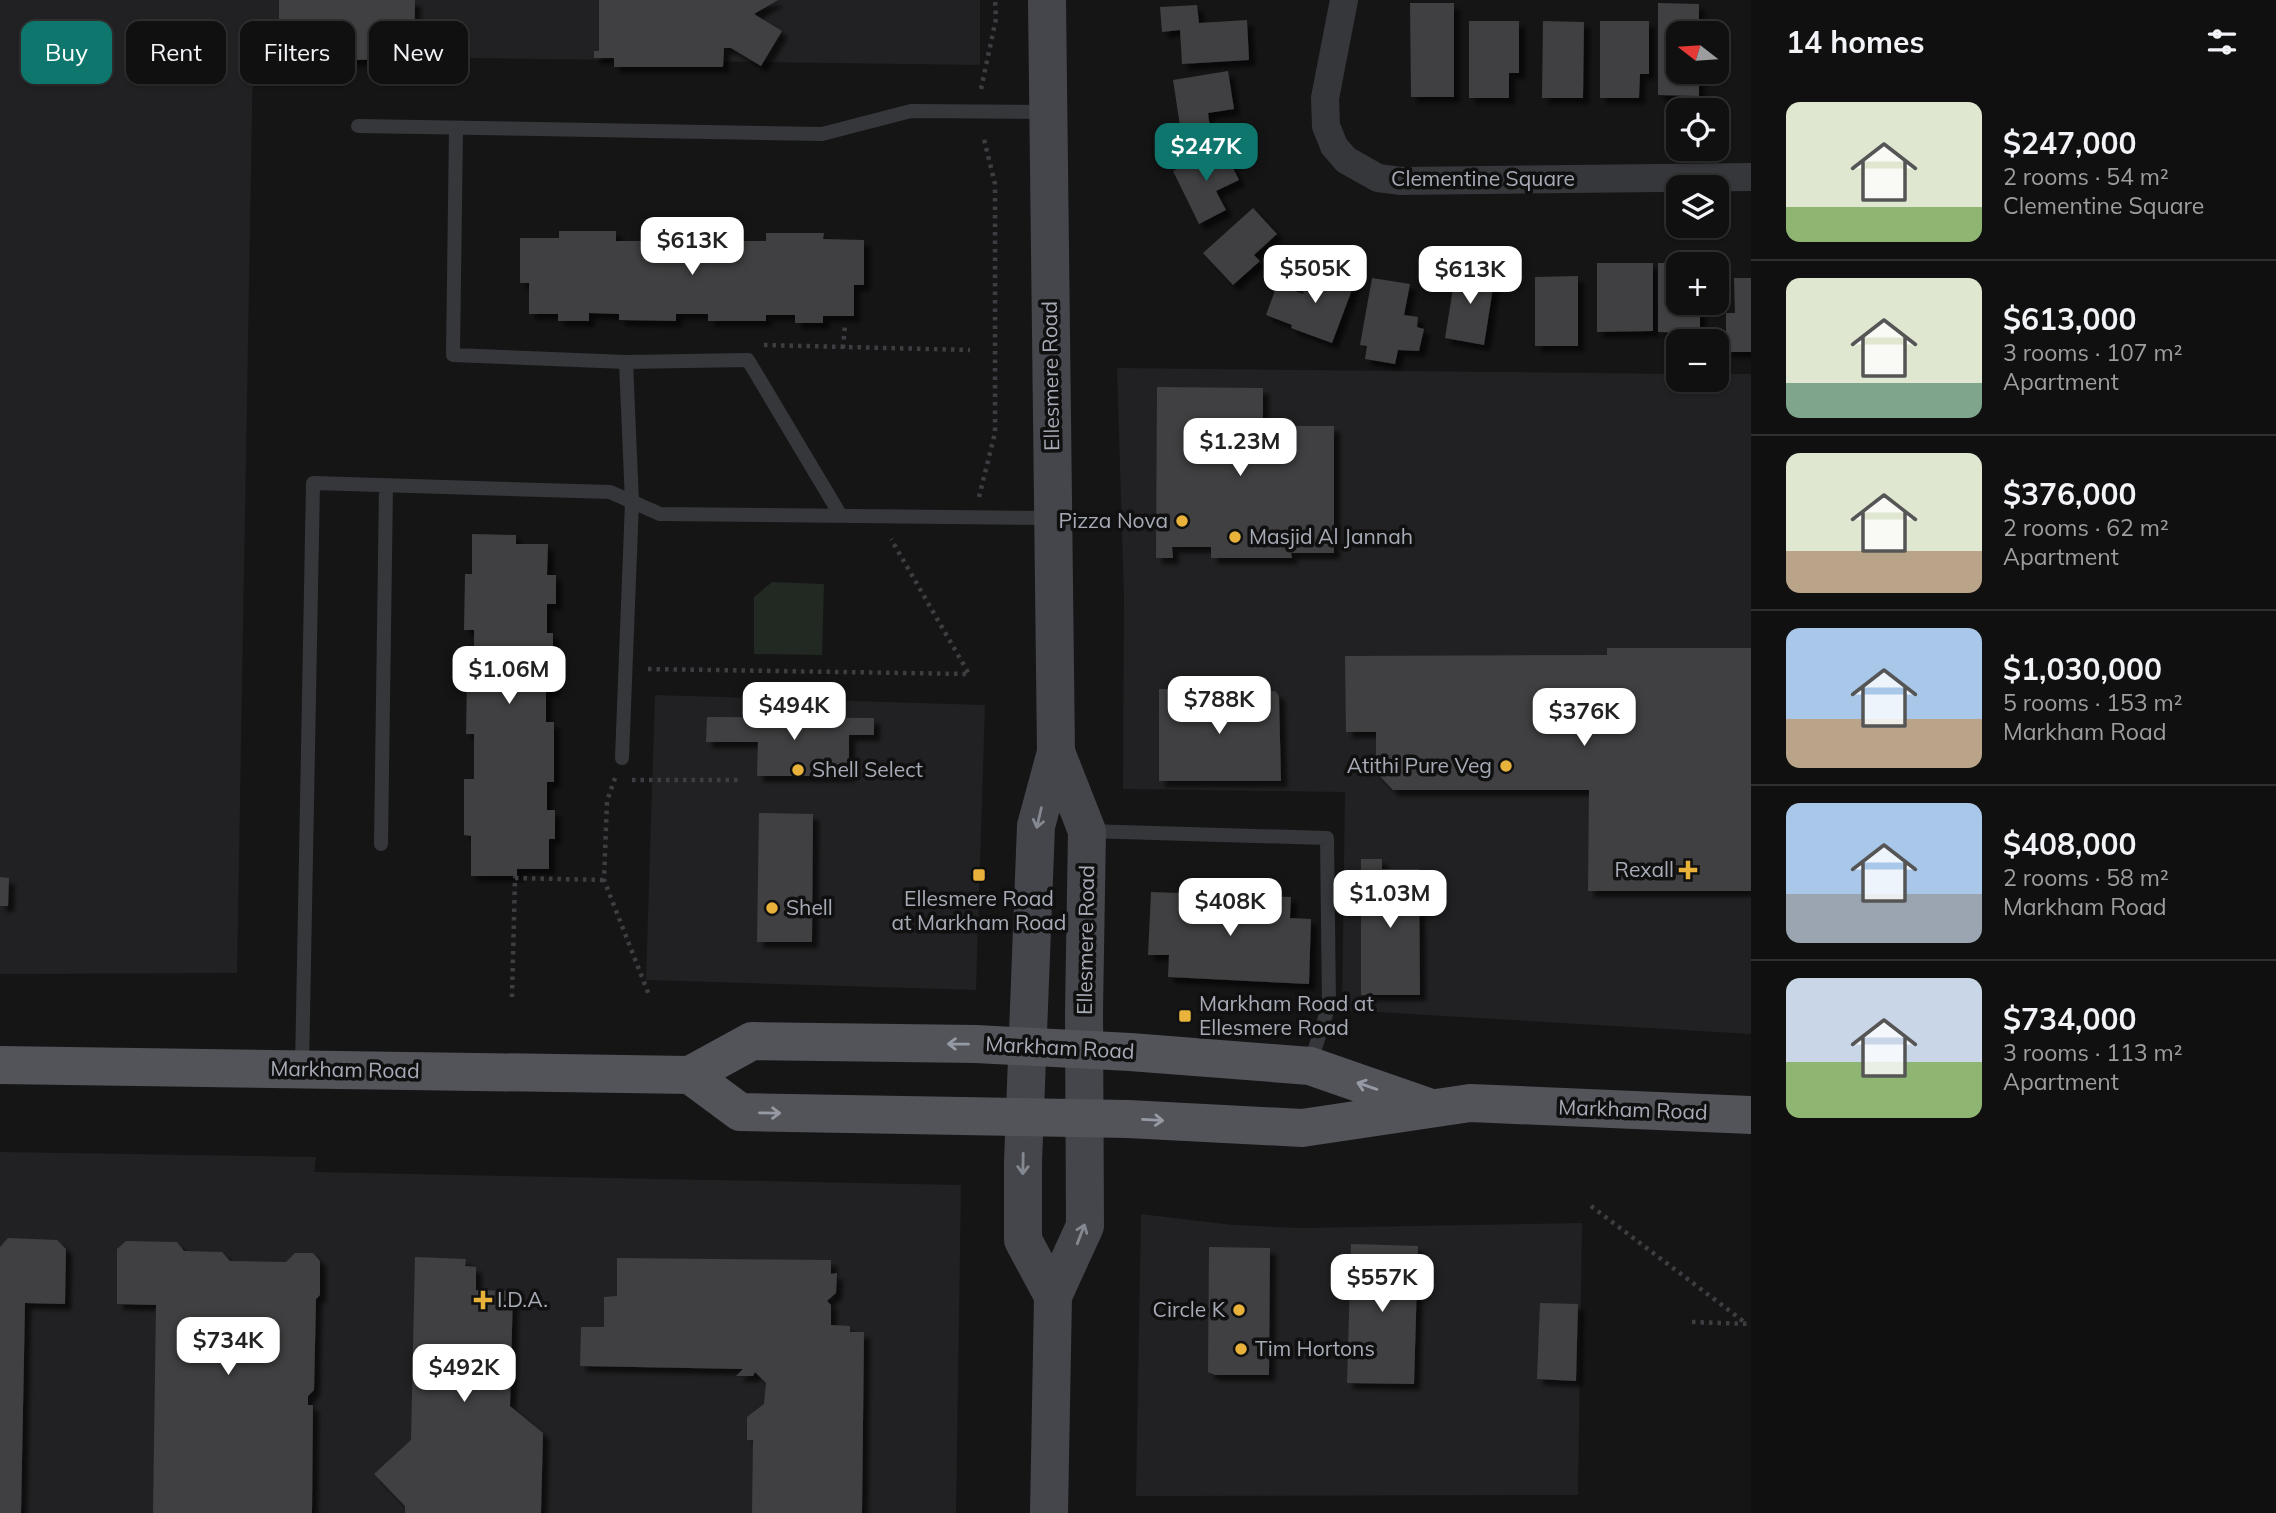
<!DOCTYPE html>
<html lang="en">
<head>
<meta charset="utf-8">
<style>
	:root { --surface:#101010; --page:#1e1e1e; --text:#f1f3f6; --muted:#9c9d9f; --line:#303030; --accent:#0f766e }
	body { margin:0; font-family:Mulish,sans-serif; background:var(--page); color:var(--text); height:100vh; display:flex; flex-direction:column; font-size:26px; white-space:nowrap }
	* { box-sizing:border-box; margin:0 }
	p { font-size:23px; color:var(--muted) }
	.icon { flex:none; width:38px; height:38px; fill:none; stroke:currentColor; stroke-width:2; stroke-linecap:round; stroke-linejoin:round }
	.map { position:relative; flex:1; overflow:hidden }
	.side { display:flex; flex-direction:column; background:var(--surface); width:525px }
	.side>* { flex:none }
	.guide { position:absolute; left:21px; top:21px; width:665px; height:63px; display:flex; gap:14px }
	.needle { width:46px; rotate:287deg }
	.fabs { position:absolute; left:1666px; top:21px; display:grid; gap:14px }
	.fabs a { display:grid; place-items:center; width:63px; height:63px; border-radius:14px; background:var(--surface); box-shadow:0 2px 5px #0004,0 0 0 2px var(--line); font-size:35px }
	.price { position:absolute; translate:-50% -60px; padding:0 16px; border-radius:14px; background:#fff; color:#222; font-size:23px; line-height:46px; filter:drop-shadow(0 2px 4px #0008) }
	.price::after { content:''; position:absolute; left:50%; top:42px; width:21px; height:16px; margin-left:-10px; background:inherit; clip-path:polygon(0 0,100% 0,50% 100%) }
	.price.selected { background:var(--accent); color:#fff }
	ul { padding:0; list-style:none }
	li { display:flex; align-items:center; gap:21px; height:175px; padding:0 35px }
	li+li { border-top:2px solid var(--line) }
	li span { display:grid; place-items:center; flex:none; width:196px; height:140px; border-radius:14px; color:#555 }
	li>.icon { margin-inline-start:auto }
	span .icon { width:84px; height:84px; fill:#fffc; stroke-width:1 }
	li b { font-size:30px }
	h2 { display:flex; justify-content:space-between; align-items:center; height:84px; padding:0 35px; font-size:30px }
	.tag { padding:0 24px; border-radius:14px; background:var(--surface); box-shadow:0 2px 5px #0004,0 0 0 2px var(--line); font-size:24px; line-height:63px }
	.tag.selected { background:var(--accent); color:#fff }
	main { display:flex; flex:1; min-height:0 }
	.map>svg:first-child { display:block }
</style>
</head>
<body>
<main>
<div class="map">
<svg width="1751" height="1513" viewBox="0 0 1751 1513">
	<defs>
		<filter id="shadow"><feDropShadow dx="6" dy="6" stdDeviation="2" flood-color="#0009"/></filter>
	</defs>
	<rect width="100%" height="100%" fill="#151516"/>
	<path fill="#212123" d="M0 0H980V65L253 55 237 973 0 974Z
		M1117 368 1678 374V380H1717V374H1751V1034L1342 1010 1345 792 1123 789 1124 597Z
		M655 695 985 705 976 990 646 980Z
		M0 1152 316 1157 314 1172 961 1185 956 1513H0Z
		M1141 1214 1233 1225 1299 1228 1582 1223 1578 1495 1136 1496Z"/>
	<path fill="#212922" d="M772 582 824 584 822 655 754 654V597Z"/>
	<path fill="#3f4043" filter="url(#shadow)" d="M279 0H415L414 59 292 61V39L279 38Z
		M599 0H778L754 14 782 31 761 66 731 48H724L723 67H614V58H594V51H599Z
		M1410 3H1454V97H1411Z
		M1658 3 1699 4V33H1678V72H1699V96L1658 95Z
		M1197 5 1199 23 1247 20 1249 60 1182 64 1180 30 1162 32 1160 7Z
		M1469 21H1519V73H1509V98H1469Z
		M1543 21 1584 22 1583 98H1542Z
		M1600 21H1649V74H1640L1639 98H1600Z
		M1228 71 1234 109 1208 113 1211 135 1182 139 1173 80Z
		M1222 146 1239 180 1216 191 1226 210 1199 224 1173 171Z
		M1253 208 1277 234 1254 255 1260 261 1233 285 1203 253Z
		M559 231H616V241H662V234H721V241H766V233H824L823 239 864 240V285H854V316H823V323H795V315H766V321H708V314H676V321L619 320V314L589 313V321H558V314H529V283H520V238H559Z
		M1597 263H1653V331L1597 332Z
		M1658 263H1678V303H1700V333L1658 332Z
		M1464 265 1473 267V272L1495 275 1484 345 1445 338 1456 270H1463Z
		M1323 266 1356 279 1332 343 1291 328 1292 325 1266 315 1277 285 1303 294 1304 291 1312 294Z
		M1578 276V346H1535V277Z
		M1372 278 1410 284 1404 315 1418 317 1417 327 1424 329 1419 351 1398 350 1395 364 1365 359 1367 346 1360 345Z
		M1734 278H1751V352H1726V313H1735Z
		M1157 387 1263 388V426H1334V553H1291L1292 558H1211V547H1172L1173 558H1156Z
		M472 534 516 535V544H548L547 575H556V604H547V633H553V691H546V722H554V782H547V810H555V839H549V869H517V876H471V836L464 835V779H474V734H466L467 676H474V630H464L465 574H472Z
		M1607 648H1751V891H1588L1589 790H1393L1376 772V732H1346L1345 656 1607 655Z
		M1159 689 1275 691 1279 696 1281 781H1159Z
		M707 717 874 718V735H849V776H757L758 742H706Z
		M759 813 813 814 812 942H757Z
		M1361 859H1382V869H1419L1420 995H1361Z
		M0 877 9 878 8 906H0Z
		M1151 892 1291 897 1290 918 1311 919 1309 984 1168 977 1169 955H1148Z
		M8 1238 57 1240 66 1249 65 1304 25 1303 21 1513H0V1247Z
		M126 1241 177 1242 184 1251 222 1252 230 1261 286 1262 295 1253H313L320 1261V1295L316 1299 314 1390 308 1396V1405H313L312 1513H153L156 1305 117 1304V1249Z
		M1351 1244 1418 1246 1414 1384 1347 1383Z
		M1209 1247 1270 1248 1269 1375H1215L1208 1372Z
		M415 1257 466 1259 465 1266 476 1267V1290L513 1291 510 1406 543 1433 541 1513H405V1506L374 1474 411 1440Z
		M617 1258 831 1260V1274L837 1273 836 1293 827 1301 831 1305V1325L850 1326V1332H864L862 1513H752L753 1440H747V1417L764 1404 766 1383 755 1372 753 1376H736L743 1369 580 1366 581 1327H604V1297L617 1296Z
		M1540 1303 1578 1304 1576 1381 1537 1379Z"/>
	<g fill="none" stroke-linecap="round" stroke-linejoin="round">
		<path stroke="#3c3e42" stroke-width="4.5" stroke-dasharray="3.5 5" stroke-linecap="butt" d="M981 89 996 19 995 0
			M764 345 970 350
			M843 348 845 325
			M979 497 995 433V184L983 135
			M648 669 969 674 891 539
			M615 778 607 801 604 880 649 995
			M632 780H740
			M512 997 515 878 604 880
			M1591 1206 1747 1324
			M1692 1322 1751 1324"/>
		<path stroke="#36373b" stroke-width="14" d="M358 126 822 134 911 111 1046 112
			M456 128 453 355 626 362 748 360 841 516
			M622 758 632 502 626 362
			M1087 831 1327 838 1329 1005 1310 1064
			M381 844 386 486
			M302 1068 313 483 610 492 660 514 1051 518"/>
		<path stroke="#36373b" stroke-width="28" d="M1344 0 1325 98 1326 126 1334 146 1346 160 1378 178 1401 181 1751 177"/>
		<path stroke="#44464b" stroke-width="38" d="M1047 0 1056 752 1036 826 1023 1162V1240L1053 1296
			M1049 1513 1053 1296 1085 1226 1084 1011 1087 831 1056 752"/>
		<path stroke="#52545a" stroke-width="38" d="M0 1065 690 1075 752 1041 976 1044 1130 1052 1310 1066 1431 1108
			M690 1075 740 1112 1128 1119 1302 1128 1470 1103 1751 1115"/>
	</g>
	<defs><path id="oneway-shaft" d="M-6 0H5M1.5-3L5.5 0L1.5 3" fill="none" stroke-width="1.6" stroke-linecap="round" stroke-linejoin="round" transform="scale(1.75)"/></defs>
	<g stroke="#848891">
		<use href="#oneway-shaft" transform="translate(1039 818) rotate(103)"/>
		<use href="#oneway-shaft" transform="translate(1023 1164) rotate(91)"/>
		<use href="#oneway-shaft" transform="translate(1081 1234) rotate(-69)"/>
	</g>
	<g stroke="#969aa4">
		<use href="#oneway-shaft" transform="translate(958 1044) rotate(-179)"/>
		<use href="#oneway-shaft" transform="translate(1367 1086) rotate(-161)"/>
		<use href="#oneway-shaft" transform="translate(770 1113) rotate(1)"/>
		<use href="#oneway-shaft" transform="translate(1153 1120) rotate(3)"/>
	</g>
	<g fill="#e8b23b" stroke="#101011" stroke-width="2.5">
		<circle cx="1182" cy="521" r="7"/>
		<circle cx="1235" cy="537" r="7"/>
		<circle cx="1506" cy="766" r="7"/>
		<circle cx="798" cy="770" r="7"/>
		<path d="M1684.5 859.5h7v7h7v7h-7v7h-7v-7h-7v-7h7z"/>
		<rect x="972" y="868" width="14" height="14" rx="3.5"/>
		<circle cx="772" cy="908" r="7"/>
		<rect x="1178" y="1009" width="14" height="14" rx="3.5"/>
		<path d="M479.5 1289.5h7v7h7v7h-7v7h-7v-7h-7v-7h7z"/>
		<circle cx="1239" cy="1310" r="7"/>
		<circle cx="1241" cy="1349" r="7"/>
	</g>
	<g text-anchor="middle" stroke-width="7" stroke-linejoin="round" paint-order="stroke">
		<g font-size="21" fill="#a7abb6" stroke="#101011">
			<text x="1483" y="186">Clementine Square</text>
			<text transform="translate(1051 376) rotate(-91)" y="7">Ellesmere Road</text>
			<text transform="translate(1086 940) rotate(-89)" y="7">Ellesmere Road</text>
			<text transform="translate(1060 1048) rotate(3)" y="7">Markham Road</text>
			<text transform="translate(345 1070) rotate(1)" y="7">Markham Road</text>
			<text transform="translate(1633 1110) rotate(2)" y="7">Markham Road</text>
		</g>
		<g font-size="21" fill="#a7abb6" stroke="#101011" text-anchor="start">
			<text x="1168" y="528" text-anchor="end">Pizza Nova</text>
			<text x="1249" y="544">Masjid Al Jannah</text>
			<text x="1492" y="773" text-anchor="end">Atithi Pure Veg</text>
			<text x="812" y="777">Shell Select</text>
			<text x="1674" y="877" text-anchor="end">Rexall</text>
			<text x="979" y="906" text-anchor="middle">Ellesmere Road<tspan x="979" dy="24">at Markham Road</tspan></text>
			<text x="786" y="915">Shell</text>
			<text x="1199" y="1011">Markham Road at<tspan x="1199" dy="24">Ellesmere Road</tspan></text>
			<text x="497" y="1307">I.D.A.</text>
			<text x="1225" y="1317" text-anchor="end">Circle K</text>
			<text x="1255" y="1356">Tim Hortons</text>
		</g>
	</g>
</svg>
<div class="fabs">
<a><svg class="needle" viewBox="-14 -14 28 28"><path d="M0-13l5 13h-10z" fill="#e53935"/><path d="M0 13l5-13h-10z" fill="#9c9d9f"/></svg></a>
<a><svg class="icon" aria-label="locate" viewBox="0 0 24 24"><circle cx="12" cy="12" r="6"/><path d="M12 2v4M12 18v4M2 12h4M18 12h4"/></svg></a>
<a><svg class="icon" aria-label="layers" viewBox="0 0 24 24"><path d="M12 4l9 5-9 5-9-5zM3 14l9 5 9-5"/></svg></a>
<a>+</a>
<a>−</a>
</div>
<b class="price selected" style="left:1206px;top:183px">$247K</b>
<b class="price" style="left:692px;top:277px">$613K</b>
<b class="price" style="left:1315px;top:305px">$505K</b>
<b class="price" style="left:1470px;top:306px">$613K</b>
<b class="price" style="left:1240px;top:478px">$1.23M</b>
<b class="price" style="left:509px;top:706px">$1.06M</b>
<b class="price" style="left:1219px;top:736px">$788K</b>
<b class="price" style="left:794px;top:742px">$494K</b>
<b class="price" style="left:1584px;top:748px">$376K</b>
<b class="price" style="left:1390px;top:930px">$1.03M</b>
<b class="price" style="left:1230px;top:938px">$408K</b>
<b class="price" style="left:1382px;top:1314px">$557K</b>
<b class="price" style="left:228px;top:1377px">$734K</b>
<b class="price" style="left:464px;top:1404px">$492K</b>
<div class="guide">
<a class="tag selected">Buy</a>
<a class="tag">Rent</a>
<a class="tag">Filters</a>
<a class="tag">New</a>
</div>
</div>
<section class="side">
<h2>14 homes<svg class="icon" aria-label="filters" viewBox="0 0 24 24"><path d="M4 7h16M4 17h16"/><circle cx="9" cy="7" r="2"/><circle cx="15" cy="17" r="2"/></svg></h2>
<ul>
<li><span style="background:linear-gradient(#dfe7d0 75%,#8fb573 0)"><svg class="icon" aria-label="home" viewBox="0 0 24 24"><path d="M3 11l9-7 9 7M6 9v11h12V9"/></svg></span><div><b>$247,000</b><p>2 rooms · 54 m²</p><p>Clementine Square</p></div></li>
<li><span style="background:linear-gradient(#dfe7d0 75%,#7fa58c 0)"><svg class="icon" aria-label="home" viewBox="0 0 24 24"><path d="M3 11l9-7 9 7M6 9v11h12V9"/></svg></span><div><b>$613,000</b><p>3 rooms · 107 m²</p><p>Apartment</p></div></li>
<li><span style="background:linear-gradient(#dfe7d0 70%,#b9a48a 0)"><svg class="icon" aria-label="home" viewBox="0 0 24 24"><path d="M3 11l9-7 9 7M6 9v11h12V9"/></svg></span><div><b>$376,000</b><p>2 rooms · 62 m²</p><p>Apartment</p></div></li>
<li><span style="background:linear-gradient(#a9c7e8 65%,#b9a48a 0)"><svg class="icon" aria-label="home" viewBox="0 0 24 24"><path d="M3 11l9-7 9 7M6 9v11h12V9"/></svg></span><div><b>$1,030,000</b><p>5 rooms · 153 m²</p><p>Markham Road</p></div></li>
<li><span style="background:linear-gradient(#a9c7e8 65%,#9aa5b1 0)"><svg class="icon" aria-label="home" viewBox="0 0 24 24"><path d="M3 11l9-7 9 7M6 9v11h12V9"/></svg></span><div><b>$408,000</b><p>2 rooms · 58 m²</p><p>Markham Road</p></div></li>
<li><span style="background:linear-gradient(#c9d6e8 60%,#8fb573 0)"><svg class="icon" aria-label="home" viewBox="0 0 24 24"><path d="M3 11l9-7 9 7M6 9v11h12V9"/></svg></span><div><b>$734,000</b><p>3 rooms · 113 m²</p><p>Apartment</p></div></li>
</ul>
</section>
</main>
</body>
</html>
